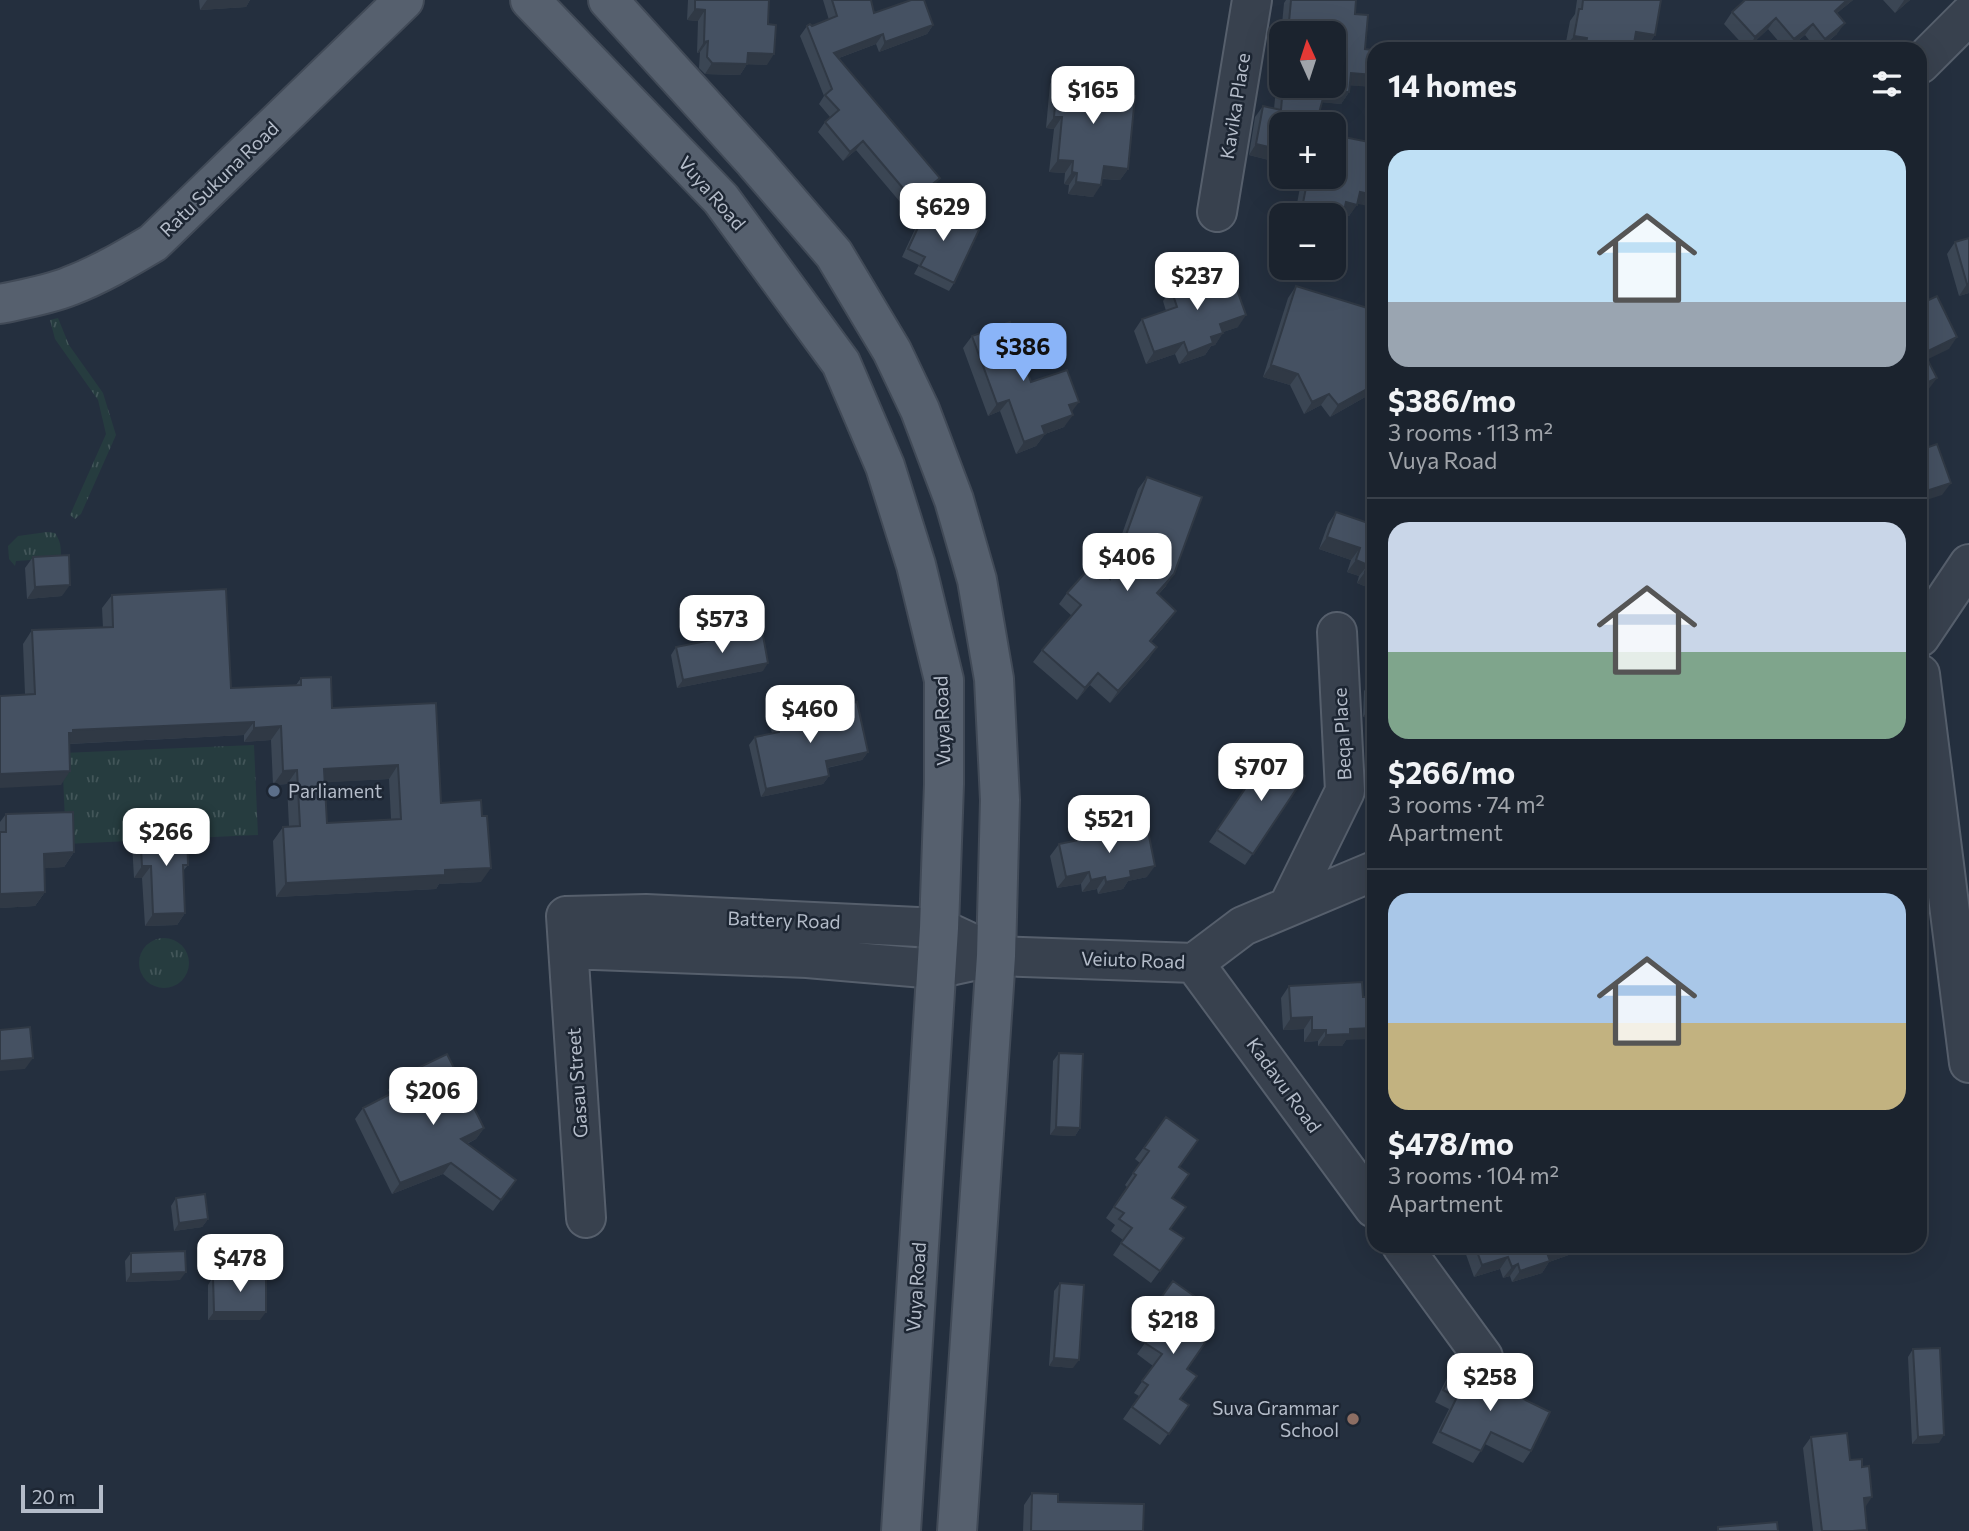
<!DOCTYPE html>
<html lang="en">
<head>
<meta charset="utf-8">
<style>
	:root { --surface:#1b232e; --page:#242b36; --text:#f1f3f6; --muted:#a0a4aa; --line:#39404a; --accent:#8ab4f8 }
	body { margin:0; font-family:Commissioner,sans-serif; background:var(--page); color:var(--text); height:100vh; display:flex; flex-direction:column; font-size:26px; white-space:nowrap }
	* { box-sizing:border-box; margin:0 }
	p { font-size:23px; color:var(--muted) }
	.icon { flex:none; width:38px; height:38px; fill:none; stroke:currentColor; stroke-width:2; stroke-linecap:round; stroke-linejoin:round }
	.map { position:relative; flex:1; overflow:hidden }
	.sheet { position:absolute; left:1367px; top:42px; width:560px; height:1211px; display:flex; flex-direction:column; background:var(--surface); border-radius:21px; box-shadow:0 7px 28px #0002,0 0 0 2px var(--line) }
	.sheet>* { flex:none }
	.needle { width:46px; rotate:357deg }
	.controls { position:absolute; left:1269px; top:21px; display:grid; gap:14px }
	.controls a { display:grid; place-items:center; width:77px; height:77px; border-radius:14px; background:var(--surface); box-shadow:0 7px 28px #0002,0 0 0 2px var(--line); font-size:35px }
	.scale { position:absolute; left:21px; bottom:18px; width:82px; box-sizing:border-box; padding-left:7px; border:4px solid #b4bcc9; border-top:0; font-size:19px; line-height:24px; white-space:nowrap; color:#b4bcc9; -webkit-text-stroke:5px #1d2633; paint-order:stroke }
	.price { position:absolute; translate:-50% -60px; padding:0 16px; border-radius:14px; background:#fff; color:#222; font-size:23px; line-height:46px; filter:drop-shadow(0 2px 4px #0008) }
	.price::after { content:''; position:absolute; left:50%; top:42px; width:21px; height:16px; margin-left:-10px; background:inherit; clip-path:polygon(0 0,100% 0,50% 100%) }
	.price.current { background:var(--accent); color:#111 }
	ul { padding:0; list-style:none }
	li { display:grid; align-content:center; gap:14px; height:371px; padding:0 21px }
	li+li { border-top:2px solid var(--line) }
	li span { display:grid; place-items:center; height:217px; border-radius:21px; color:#555 }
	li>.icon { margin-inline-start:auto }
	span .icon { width:126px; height:126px; fill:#fffc; stroke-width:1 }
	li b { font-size:30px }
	h2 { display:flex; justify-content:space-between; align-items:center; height:84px; padding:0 21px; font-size:30px }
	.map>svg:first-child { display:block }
</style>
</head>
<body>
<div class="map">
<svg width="1969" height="1531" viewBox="0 0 1969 1531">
	<defs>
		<pattern id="grass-tufts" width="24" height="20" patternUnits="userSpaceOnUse" patternTransform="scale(1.75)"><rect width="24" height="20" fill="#263c3f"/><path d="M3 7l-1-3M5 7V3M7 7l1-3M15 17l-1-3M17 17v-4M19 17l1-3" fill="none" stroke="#435659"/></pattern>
	</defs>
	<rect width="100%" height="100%" fill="#242f3e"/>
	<path fill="url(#grass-tufts)" d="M58 318 69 345 103 393 116 435 81 514 75 519 70 515 106 434 98 400 55 339 50 320Z
		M47 532 55 533C61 542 61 547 61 558L16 561 15 566 9 559 8 546 18 536Z
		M254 745 258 835 66 844 62 753Z
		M139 963a25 25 0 1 1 50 0a25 25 0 1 1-50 0Z"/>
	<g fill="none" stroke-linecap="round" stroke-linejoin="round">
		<g stroke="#565f6c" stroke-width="42">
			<path id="minor" d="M1920 64 1969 15
				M1217 212 1252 0
				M1920 637 1969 564
				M1920 674 1969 1063
				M1288 907 1345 791 1337 632
				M569 949 807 958 936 969 996 956 1194 963 1243 926 1374 871
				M1194 963 1374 1208
				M586 1218 566 916 646 914 939 928 969 942
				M1402 1246 1483 1357"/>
		</g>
		<g stroke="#414a57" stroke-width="42">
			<path id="major" d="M530 0 721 199 841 363 885 466 916 565 944 680V784L939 928 901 1531
				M608 0 754 161 834 254 892 351 920 410 954 500 977 580 994 679 1000 800 996 956 957 1531
				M0 304C23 299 48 295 70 286 99 275 126 259 153 243L404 0"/>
		</g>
		<use href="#minor" stroke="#38414e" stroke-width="38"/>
		<use href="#major" stroke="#56606e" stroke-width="38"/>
	</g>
	<path fill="#3b4654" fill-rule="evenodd" d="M199 0H250L246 7 200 10Z
		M688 0H769L767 65 747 64 740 75 705 74 699 68 700 52 697 53 698 21 687 20Z
		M823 0H871L874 13 933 25 927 34 879 52 876 44 839 58 933 187 906 209 856 150 843 161 818 132 825 122 830 117 819 104 824 96 800 36 807 26H812L829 20Z
		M1286 0H1356L1355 14 1365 49 1374 87 1350 85 1349 92 1341 104 1322 102 1281 124V163L1249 155 1255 117 1263 106 1274 109 1284 3ZM1281 33H1334V86H1281Z
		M1577 0H1661L1655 35 1647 46 1634 44 1633 49H1576L1565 47 1570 21 1575 14Z
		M1853 0 1837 13V34L1819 49H1816L1805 35 1788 49H1785L1768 29 1747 49 1724 24 1732 12Z
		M1883 0H1910L1895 13Z
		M1058 72 1108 93 1128 169 1120 180 1102 179 1093 197 1068 194 1069 185 1064 184 1065 173 1049 172 1054 129 1046 128 1050 84Z
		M1302 177H1334L1357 204 1349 216 1341 214 1336 222H1334V215L1295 214Z
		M928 206 954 283 949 291 914 274 919 265 902 257 922 214Z
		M1969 238V293L1959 296 1947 254 1955 242Z
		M1200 271 1238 327 1223 332 1215 345 1211 346 1205 355 1179 364 1175 354 1146 364 1134 331 1142 319 1166 311 1163 301 1171 289 1193 281Z
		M1296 286 1374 392 1330 417 1321 405 1304 414 1290 385 1263 377 1288 298Z
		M972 336 1072 412 1064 427 1045 434 1036 446 1016 454 1000 411 988 416 963 348Z
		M1147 477 1166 586 1158 595 1168 622 1151 642 1149 659 1110 703 1090 685 1077 700 1033 662 1042 650 1072 616 1059 604 1067 593 1107 576 1138 489Z
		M1336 512 1374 525V590L1357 583 1359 576 1347 572 1351 560 1319 549 1328 524Z
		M33 557 62 596 27 599 25 568Z
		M112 595 231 688 296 685 301 678 332 708 441 803 481 882 439 884 436 889 276 897 273 841 283 827H289L287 784 273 785 271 740 244 742V735L69 744 61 785 25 694 23 644 32 630 103 628 102 608ZM389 779 391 819 327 823 325 782Z
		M676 647 763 671 677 688 671 655Z
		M1370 683H1374V718L1363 717 1364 691Z
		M776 719 868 752 862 760 827 768 829 776 823 784 761 797 749 745 755 737 772 733 770 727Z
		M1270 752 1305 776 1245 865 1209 842Z
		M6 814 74 852 64 867 44 868 45 892 35 906 0 908V822Z
		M140 831 188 865 183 871 185 913 177 925 145 926 142 878H134L132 843Z
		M1059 844 1147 877 1128 881 1123 889 1098 894 1097 889 1082 892 1081 884 1057 888 1050 856Z
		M1289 986 1346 1040 1342 1046H1318V1041L1304 1042V1029L1283 1030 1281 998Z
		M1059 1053 1080 1128 1075 1136 1050 1135 1053 1061Z
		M395 1079 484 1128 476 1139 467 1144 516 1180 493 1211 443 1174 392 1194 355 1119 363 1108 390 1094 388 1090Z
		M1374 1099V1141L1366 1142 1365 1111Z
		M1166 1117 1179 1167 1172 1198 1171 1229 1184 1238 1151 1283 1113 1255 1123 1240 1111 1231 1115 1225 1106 1218 1127 1187 1125 1185 1140 1163 1135 1159Z
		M176 1198 208 1219 202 1227 174 1231 171 1206Z
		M1463 1246H1584L1580 1251 1549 1262 1542 1273 1512 1282 1510 1276 1503 1278 1500 1269 1474 1277Z
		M131 1253 180 1280 126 1282 125 1261Z
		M213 1277 260 1320H208V1285Z
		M1173 1281 1196 1336 1181 1399 1189 1405 1160 1445 1123 1419 1139 1396 1134 1393 1153 1366 1137 1354 1153 1332 1141 1325Z
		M1060 1283 1073 1368 1049 1366 1054 1291Z
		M1913 1349 1939 1443 1912 1444 1908 1357Z
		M1456 1366 1531 1451 1523 1463 1485 1444 1473 1463 1432 1443 1449 1409 1435 1402 1447 1378Z
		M1811 1437 1850 1460 1867 1530 1866 1531H1813L1803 1448Z
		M1032 1493 1058 1502 1143 1531H1023L1024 1505Z"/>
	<path fill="#303945" d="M207 0H250L246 7 200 10Z
		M1847 0H1853L1826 22 1835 11Z
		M1904 0H1910L1895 13 1903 2Z
		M695 9 705 10 698 21 687 20Z
		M1776 18 1768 29 1747 49 1755 37Z
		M1845 23 1837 34 1818 49 1825 39Z
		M1813 24 1805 35 1787 49 1794 39Z
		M933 25 927 34 879 52 885 42Z
		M1636 32 1655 35 1647 46 1628 43Z
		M883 34 876 44 828 62 834 53Z
		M1574 36 1587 38 1579 49 1565 47Z
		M708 41 700 52 697 53 704 42Z
		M748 53 774 54 767 65 740 64Z
		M712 63 747 64 740 75 705 74Z
		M1351 73 1374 75V87L1343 85Z
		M1325 91 1349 92 1341 104 1317 102Z
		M1054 117H1062L1054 129 1046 128Z
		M863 141 856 150 843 161 850 152Z
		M1256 144 1281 150V163L1249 155Z
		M1058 160 1073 161 1065 173 1049 172Z
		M1104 166 1128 169 1120 180 1095 178Z
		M1072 172 1077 173 1069 185 1064 184Z
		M940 178 933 187 906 209 913 200Z
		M1076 182 1101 185 1093 197 1068 194Z
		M1360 192 1374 195V207L1352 203Z
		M1346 202 1357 205 1349 216 1341 214 1336 222H1334V215H1302L1295 214 1303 203Z
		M1967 284H1969V293L1959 296Z
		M1246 315 1238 327 1212 336 1220 324Z
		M1223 333 1215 345 1211 346 1205 355 1179 364 1188 353 1211 337Z
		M1957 337 1949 349 1920 363 1924 353Z
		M1184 342 1175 354 1146 364 1154 352Z
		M1271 365 1298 374 1290 385 1263 377Z
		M1937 378 1928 390 1920 394V386Z
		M1374 385V392L1330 417 1338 405Z
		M1329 394 1321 405 1304 414 1312 402Z
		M1009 400 1000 411 988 416 997 404Z
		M1079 402 1070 414 1069 405Z
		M1073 415 1064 427 1034 438 1042 426Z
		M1045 434 1036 446 1016 454 1024 442Z
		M1951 483 1942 495 1920 502V493Z
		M1327 537 1360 548 1351 560 1319 549Z
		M1356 560 1368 565 1359 576 1347 572Z
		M1365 572 1374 575V590L1357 583Z
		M1174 574 1166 586 1148 605 1157 593Z
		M70 585 62 596 27 599 35 587Z
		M1176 611 1168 622 1141 652 1150 641Z
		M1157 647 1149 659 1110 703 1118 691Z
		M768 663 763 671 677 688 683 680Z
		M1098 673 1090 685 1077 700 1085 688Z
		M1369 709 1374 710V718L1363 717Z
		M254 722 244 735 65 744 69 733 73 730Z
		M281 726 271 740 244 742 254 728Z
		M868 752 862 760 820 769 826 761Z
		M398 765 389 779 315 783 324 769Z
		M297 770 287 784 273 785 283 771Z
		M70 771 61 785 0 788V774Z
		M829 776 823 784 761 797 766 789Z
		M74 852 64 867 33 869 44 854Z
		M142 866H151L142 878H134Z
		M1155 866 1147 877 1128 881 1123 889 1098 894 1106 882 1130 871Z
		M491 868 481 882 439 884 436 889 276 897 286 883 445 870Z
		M1089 872 1081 884 1057 888 1066 877Z
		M1105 877 1097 889 1082 892 1091 880Z
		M45 892 35 906 0 908V894Z
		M185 913 177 925 145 926 153 914Z
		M1312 1017 1304 1029 1283 1030 1291 1018Z
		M1374 1028V1039L1346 1040 1342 1046H1318L1326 1035 1350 1029Z
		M1312 1030H1326L1318 1041 1304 1042Z
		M33 1058 25 1069 0 1071V1061Z
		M1056 1127 1080 1128 1075 1136 1050 1135Z
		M484 1128 476 1139 453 1150 461 1139Z
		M1374 1131V1141L1366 1142Z
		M451 1163 443 1174 392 1194 400 1183Z
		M208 1219 202 1227 174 1231 179 1223Z
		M1569 1246H1584L1580 1251 1549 1262 1542 1273 1512 1282 1520 1271 1547 1253Z
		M1508 1257 1500 1269 1474 1277 1482 1265Z
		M1518 1264 1510 1276 1503 1278 1512 1267Z
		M186 1272 180 1280 126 1282 131 1274Z
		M214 1312H266L260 1320H208Z
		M1054 1358 1079 1360 1073 1368 1049 1366Z
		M1944 1435 1939 1443 1912 1444 1918 1437Z
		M1872 1497 1864 1509V1498Z"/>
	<path fill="#455162" stroke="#303945" stroke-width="2" fill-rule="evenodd" d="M695 0H769L768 24 776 25 774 54 748 53 747 64 712 63 707 57 708 41 704 42 705 10 695 9Z
		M832 0H871L874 13 911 0H924L933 25 885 42 883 34 834 53 940 178 913 200 863 141 850 152 825 122 839 110 825 95 832 89 807 26 810 24 812 26 837 16Z
		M1291 0H1356L1355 14 1368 15 1365 49 1374 50V75L1351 73 1349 92 1325 91 1316 124H1281V150L1256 144 1263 106 1281 110 1283 86H1334V33H1288Z
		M1583 0H1661L1655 35 1636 32 1633 49H1585L1587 38 1574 36 1579 9H1582Z
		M1745 0H1847L1835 11 1845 23 1825 39 1813 24 1794 39 1776 18 1755 37 1732 12Z
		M1058 72 1109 77 1108 93 1135 96 1128 169 1104 166 1101 185 1076 182 1077 173 1072 172 1073 161 1058 160 1062 117H1054Z
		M1334 135 1374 143V195L1360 192 1357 205 1346 202 1344 211 1303 203 1308 177H1334Z
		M928 206 979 230 954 283 920 266 925 257 908 249Z
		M1969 238V284H1967L1955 242Z
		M1227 262 1246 315 1220 324 1223 333 1211 337 1213 343 1188 353 1184 342 1154 352 1142 319 1177 307 1171 289 1202 278 1200 271Z
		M1296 286 1374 310V385L1338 405 1329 394 1312 402 1298 374 1271 365Z
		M1937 296 1957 337 1924 353 1937 378 1920 386V304Z
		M1010 322 1031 382 1067 370 1079 402 1069 405 1073 415 1042 426 1045 434 1024 442 1009 400 997 404 972 336Z
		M1937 444 1951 483 1920 493V450Z
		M1147 477 1202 497 1174 574 1157 593 1176 611 1150 641 1157 647 1118 691 1098 673 1085 688 1042 650 1081 605 1067 593 1093 564 1110 579Z
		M1336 512 1374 525V575L1365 572 1368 565 1356 560 1360 548 1327 537Z
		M69 555 70 585 35 587 33 557Z
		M226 589 231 688 301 685V678L331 677 332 708 436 703 441 803 481 800 482 816H487L491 868 445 870V875L286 883 283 827 300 826 297 770 283 771 281 726 254 728V722L73 730V733H69L70 771 0 774V696L35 694 32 630 113 627 112 595ZM398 765 401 819 327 823 324 769Z
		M762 630 768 663 683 680 676 647Z
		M1370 683H1374V710L1369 709Z
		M857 702 868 752 826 761 829 776 766 789 755 737 779 732 776 719Z
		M1270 752 1305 776 1253 854 1217 830Z
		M73 812 74 852 44 854 45 892 0 894V832H6V814Z
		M1147 826 1155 866 1130 871 1131 877 1106 882 1105 877 1091 880 1089 872 1066 877 1059 844Z
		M187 829 188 865H183L185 913 153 914 151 866H142L140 831Z
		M1362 982 1363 997H1374V1028L1350 1029V1034L1326 1035V1030H1312V1017L1291 1018 1289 986Z
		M30 1027 33 1058 0 1061V1030Z
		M1059 1053 1083 1054 1080 1128 1056 1127Z
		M447 1054 484 1128 461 1139 516 1180 501 1200 451 1163 400 1183 363 1108 400 1089 395 1079Z
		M1166 1117 1198 1140 1179 1167 1189 1174 1172 1198 1186 1207 1170 1229 1184 1238 1160 1271 1121 1243 1132 1228 1119 1219 1124 1213 1114 1207 1136 1175 1133 1173 1149 1151 1144 1148Z
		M205 1194 208 1219 179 1223 176 1198Z
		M1475 1246H1569L1547 1253 1550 1261 1520 1271 1518 1264 1512 1267 1508 1257 1482 1265Z
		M185 1251 186 1272 131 1274V1253Z
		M213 1277H266V1312H214Z
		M1173 1281 1214 1310 1196 1336 1205 1343 1187 1369 1197 1376 1180 1399 1189 1405 1169 1434 1132 1407 1148 1385 1142 1381 1162 1354 1145 1343 1161 1321 1150 1313Z
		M1060 1283 1084 1285 1079 1360 1054 1358Z
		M1940 1348 1944 1435 1918 1437 1913 1349Z
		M1456 1366 1550 1412 1531 1451 1491 1432 1481 1451 1440 1432 1457 1397 1443 1390Z
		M1847 1433 1850 1460 1862 1459V1467L1869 1466 1872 1497 1864 1498 1867 1530 1853 1531H1822L1811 1437Z
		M1032 1493 1058 1494V1502L1144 1504 1143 1531H1031Z
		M1777 1522 1778 1531H1718V1527Z"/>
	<circle fill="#5c6f8a" stroke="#1d2633" stroke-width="2.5" cx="274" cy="791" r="7"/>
	<circle fill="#8d6e63" stroke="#1d2633" stroke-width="2.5" cx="1353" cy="1419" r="7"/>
	<g text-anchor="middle" stroke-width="5" stroke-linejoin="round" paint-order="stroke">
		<g font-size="19" fill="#b4bcc9" stroke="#1d2633">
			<text transform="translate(1235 106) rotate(-81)" y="7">Kavika Place</text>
			<text transform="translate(219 179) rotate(-44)" y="7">Ratu Sukuna Road</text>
			<text transform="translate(712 193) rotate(49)" y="7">Vuya Road</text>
			<text transform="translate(942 721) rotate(-92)" y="7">Vuya Road</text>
			<text transform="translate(1342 734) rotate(-93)" y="7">Beqa Place</text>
			<text transform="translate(784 920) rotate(2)" y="7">Battery Road</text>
			<text transform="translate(1133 960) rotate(2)" y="7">Veiuto Road</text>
			<text transform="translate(577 1083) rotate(-94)" y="7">Gasau Street</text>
			<text transform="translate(1284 1085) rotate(54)" y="7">Kadavu Road</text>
			<text transform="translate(916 1287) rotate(-86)" y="7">Vuya Road</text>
		</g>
		<g font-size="19" fill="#b4bcc9" stroke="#1d2633" text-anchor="start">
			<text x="288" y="798">Parliament</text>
			<text x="1339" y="1415" text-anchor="end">Suva Grammar<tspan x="1339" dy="22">School</tspan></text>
		</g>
	</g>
</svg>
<div class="controls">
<a><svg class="needle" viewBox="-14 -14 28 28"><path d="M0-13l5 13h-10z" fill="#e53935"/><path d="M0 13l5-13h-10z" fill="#a0a4aa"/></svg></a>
<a>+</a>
<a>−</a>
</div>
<div class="scale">20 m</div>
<b class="price" style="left:1093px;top:126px">$165</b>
<b class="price" style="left:943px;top:243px">$629</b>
<b class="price" style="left:1197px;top:312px">$237</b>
<b class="price current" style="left:1023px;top:383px">$386</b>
<b class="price" style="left:1127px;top:593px">$406</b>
<b class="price" style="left:722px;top:655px">$573</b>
<b class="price" style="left:810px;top:745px">$460</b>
<b class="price" style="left:1261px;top:803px">$707</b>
<b class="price" style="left:1109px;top:855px">$521</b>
<b class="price" style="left:166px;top:868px">$266</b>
<b class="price" style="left:433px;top:1127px">$206</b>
<b class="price" style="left:240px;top:1294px">$478</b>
<b class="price" style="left:1173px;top:1356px">$218</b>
<b class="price" style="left:1490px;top:1413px">$258</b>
<section class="sheet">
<h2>14 homes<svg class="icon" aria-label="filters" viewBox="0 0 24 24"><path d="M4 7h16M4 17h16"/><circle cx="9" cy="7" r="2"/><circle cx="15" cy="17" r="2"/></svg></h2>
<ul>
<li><span style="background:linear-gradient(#bfe0f5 70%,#9aa5b1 0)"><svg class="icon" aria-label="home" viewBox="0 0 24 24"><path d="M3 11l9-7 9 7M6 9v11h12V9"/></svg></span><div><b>$386/mo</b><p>3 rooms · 113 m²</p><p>Vuya Road</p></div></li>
<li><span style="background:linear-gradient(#c9d6e8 60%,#7fa58c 0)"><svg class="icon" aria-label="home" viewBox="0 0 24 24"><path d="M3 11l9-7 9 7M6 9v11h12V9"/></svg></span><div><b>$266/mo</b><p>3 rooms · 74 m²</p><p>Apartment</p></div></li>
<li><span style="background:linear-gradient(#a9c7e8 60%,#c2b280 0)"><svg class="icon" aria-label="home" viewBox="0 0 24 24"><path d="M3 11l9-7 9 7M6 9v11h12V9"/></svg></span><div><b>$478/mo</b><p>3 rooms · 104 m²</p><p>Apartment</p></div></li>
</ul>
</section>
</div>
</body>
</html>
